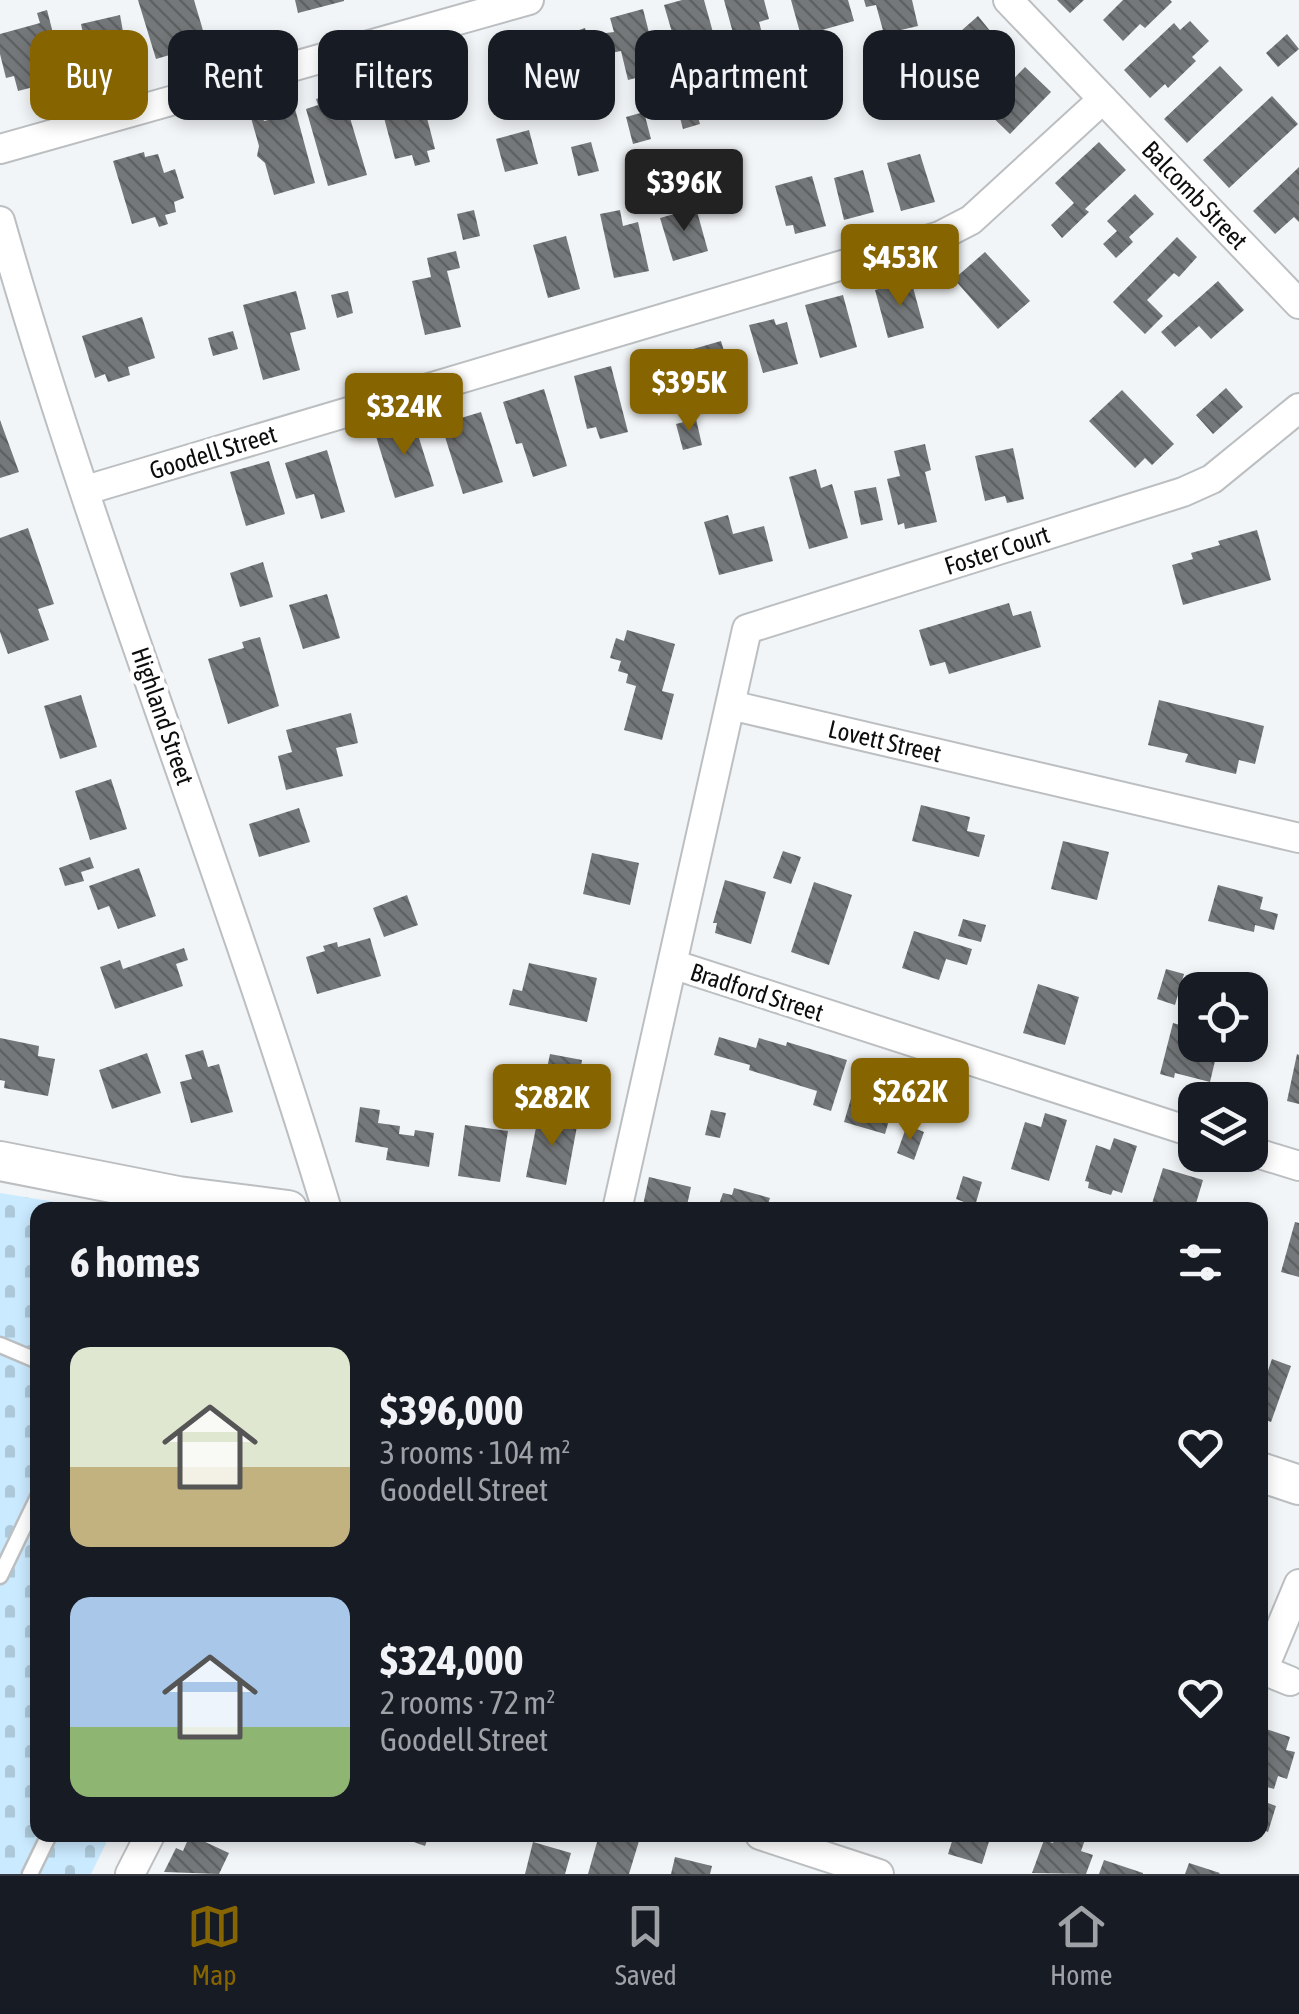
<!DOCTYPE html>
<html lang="en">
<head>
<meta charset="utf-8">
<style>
	:root { --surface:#171b24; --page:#242831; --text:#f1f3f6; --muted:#9ea1a6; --line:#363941; --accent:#866500 }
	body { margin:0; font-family:"Asap Condensed",sans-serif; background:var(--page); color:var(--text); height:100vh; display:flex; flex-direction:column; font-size:38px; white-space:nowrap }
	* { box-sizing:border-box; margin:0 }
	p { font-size:32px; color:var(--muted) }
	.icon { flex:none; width:55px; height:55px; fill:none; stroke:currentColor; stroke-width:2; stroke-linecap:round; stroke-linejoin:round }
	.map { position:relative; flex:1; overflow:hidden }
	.panel { position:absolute; left:30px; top:1202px; width:1238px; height:640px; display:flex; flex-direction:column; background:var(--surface); border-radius:20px; box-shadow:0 5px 15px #0003 }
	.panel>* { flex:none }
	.hud { position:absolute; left:30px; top:30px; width:1240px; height:90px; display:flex; gap:20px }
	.buttons { position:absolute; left:1178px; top:972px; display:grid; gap:20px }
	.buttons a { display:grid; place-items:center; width:90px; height:90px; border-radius:20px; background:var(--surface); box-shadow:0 5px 15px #0003; font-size:50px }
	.price { position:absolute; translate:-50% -85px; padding:0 22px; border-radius:10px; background:var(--accent); color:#fff; font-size:32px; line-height:65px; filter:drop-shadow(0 2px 5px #0008) }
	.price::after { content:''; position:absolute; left:50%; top:60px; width:30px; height:22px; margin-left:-15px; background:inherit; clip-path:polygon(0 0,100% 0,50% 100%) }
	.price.selected { background:#222; color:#fff }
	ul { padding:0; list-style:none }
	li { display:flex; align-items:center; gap:30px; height:250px; padding:0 40px }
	li span { display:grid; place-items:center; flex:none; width:280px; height:200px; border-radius:20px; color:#555 }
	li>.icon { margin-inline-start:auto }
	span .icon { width:120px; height:120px; fill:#fffc; stroke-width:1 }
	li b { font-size:42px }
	h2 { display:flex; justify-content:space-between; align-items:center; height:120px; padding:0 40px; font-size:42px }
	.tag { padding:0 35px; border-radius:20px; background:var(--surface); box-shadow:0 5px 15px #0003; font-size:35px; line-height:90px }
	.tag.selected { background:var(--accent); color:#fff }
	.tab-bar { display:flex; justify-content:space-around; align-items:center; height:140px; border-top:2px solid var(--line); background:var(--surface); font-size:28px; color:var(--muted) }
	.tab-bar a { display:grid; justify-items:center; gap:5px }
	.tab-bar .selected { color:var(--accent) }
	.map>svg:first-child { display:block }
</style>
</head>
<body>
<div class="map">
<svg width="1299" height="1874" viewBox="0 0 1299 1874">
	<defs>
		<pattern id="cemetery-stones" width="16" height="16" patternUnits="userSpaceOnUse" patternTransform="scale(2.5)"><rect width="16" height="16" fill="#caeaff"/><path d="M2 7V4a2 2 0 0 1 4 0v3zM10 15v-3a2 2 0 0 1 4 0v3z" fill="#acc8d9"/></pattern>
		<pattern id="building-back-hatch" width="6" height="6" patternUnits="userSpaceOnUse" patternTransform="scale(2.5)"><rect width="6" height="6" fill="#75787a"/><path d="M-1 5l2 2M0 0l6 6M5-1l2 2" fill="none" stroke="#5e6162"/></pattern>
	</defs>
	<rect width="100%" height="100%" fill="#f2f5f7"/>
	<path fill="url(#cemetery-stones)" d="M0 1193 105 1210H38V1835H110L91 1874H0Z"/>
	<path fill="url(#building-back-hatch)" d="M138 0H194L207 44 156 59Z
		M295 0H344V1L298 13Z
		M682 0H704L724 72 693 81 683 44 676 46 664 5Z
		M724 0H764L769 19 759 22 763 37 736 44Z
		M791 0H848L854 21 801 36Z
		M864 0H912L918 26 884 34 876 5 866 7Z
		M1057 0H1084L1070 13Z
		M1123 0H1170L1172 2 1145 28 1140 24 1123 41 1103 20Z
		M643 9 659 72 628 80 621 51 611 53 606 33 614 32 610 18Z
		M47 10 54 37 42 40 53 82 18 91 14 76 6 78 0 54V34L40 23 37 13Z
		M120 15 128 59 113 62 112 57 89 62 81 24Z
		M978 16 1000 43 950 86 929 59Z
		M1190 21 1209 41 1192 57 1196 61 1168 88 1165 84 1150 98 1124 70 1174 23 1180 30Z
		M585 28 600 83 560 94 547 49 567 44 564 35Z
		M1287 34 1299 49 1278 67 1266 53Z
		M527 44 542 104 506 112 494 65 509 62 505 49Z
		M1220 66 1243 90 1187 143 1164 119Z
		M1025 67 1051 92 1010 134 984 109Z
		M761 79 770 106 742 116 733 88Z
		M419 87 435 149 427 151 430 162 415 166 412 155 395 159 379 99Z
		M342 91 367 175 328 186 306 109 318 105 316 99Z
		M1272 96 1298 124 1229 188 1203 160Z
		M693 99 700 124 683 129 676 103Z
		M294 105 315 183 274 195 265 163 257 156 259 146 251 118 262 115 264 121 277 118 275 110Z
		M644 112 651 139 633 144 626 117Z
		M529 130 538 164 505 172 496 139Z
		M591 142 599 171 578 176 571 147Z
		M1099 142 1126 170 1085 209 1089 212 1062 238 1051 225 1074 203 1055 183Z
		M144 152 145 157 158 154 164 173 175 169 184 198 174 202 176 212 165 215 168 224 159 227 155 217 132 224 113 161Z
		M658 152 666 182 649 186 641 156Z
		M920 154 935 202 901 211 887 163Z
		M1299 167V222L1294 217 1275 234 1253 211Z
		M863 170 874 212 844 220 834 178Z
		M812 176 826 226 795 234 793 225 786 226 775 186Z
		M1135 194 1154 214 1129 237 1133 242 1116 258 1103 244 1117 231 1107 221Z
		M696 208 708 251 673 261 660 218Z
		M474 210 480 236 463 240 457 214Z
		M620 210 623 226 638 222 649 271 614 278 600 214Z
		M566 236 580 289 548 298 533 245Z
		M1177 237 1197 257 1179 277 1174 273 1147 300 1163 316 1145 334 1113 302Z
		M456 251 460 268 447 271 461 327 425 335 412 281 431 277 427 258Z
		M985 252 1030 301 998 329 954 279Z
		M911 280 924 328 888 338 875 290Z
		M1218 281 1244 310 1211 339 1199 326 1175 347 1161 332Z
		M296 291 306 329 290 333 300 370 263 380 243 305Z
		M348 291 353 313 337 318 331 295Z
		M843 295 857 347 820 358 805 305Z
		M142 317 155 358 128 367 130 375 108 382 105 374 95 378 82 336Z
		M774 319 776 325 787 322 798 364 763 373 749 325Z
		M233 331 238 349 213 356 208 338Z
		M721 341 735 388 696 399 683 352Z
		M611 366 628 432 600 439 596 427 587 429 574 376Z
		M1226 388 1243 407 1213 434 1196 415Z
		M544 389 567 466 533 477 522 443 516 444 503 402Z
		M1122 390 1174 444 1152 465 1145 458 1135 468 1089 421Z
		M481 412 503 482 463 494 441 424Z
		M413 419 434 486 395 498 374 430Z
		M696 419 702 445 683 450 676 424Z
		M0 420 19 472 0 478Z
		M925 444 931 470 925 472 937 522 905 529 904 523 898 525 887 479 900 476 894 451Z
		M1013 448 1024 499 1007 503 1005 496 985 501 975 456Z
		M327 450 345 512 321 519 314 494 296 499 285 463Z
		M269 461 285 514 246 526 230 472Z
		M816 469 821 488 832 484 848 538 809 549 789 477Z
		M876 487 883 520 861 525 854 491Z
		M728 515 733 534 764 526 773 561 719 575 704 522Z
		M28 528 54 604 38 609 49 640 8 654 0 632V538Z
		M1257 530 1271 580 1183 605 1172 565 1193 559 1191 553 1220 545 1218 541Z
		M263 562 273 597 240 607 230 573Z
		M327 594 340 638 303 649 289 605Z
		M1009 603 1013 616 1031 611 1041 647 949 674 945 662 930 666 919 630Z
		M627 630 675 644 662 691 674 694 662 740 624 730 636 686 626 683 628 674 618 671 621 661 610 658 616 638 624 641Z
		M260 637 279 706 228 724 208 659 244 648 242 642Z
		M81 695 97 747 60 759 44 706Z
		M1159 700 1264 726 1255 764 1239 760 1236 774 1185 762 1188 754 1148 745Z
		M351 713 358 743 336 748 343 776 286 790 278 756 292 752 286 730Z
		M111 779 127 829 90 840 75 791Z
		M921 805 970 817 967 831 985 835 979 857 912 841Z
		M299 808 310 842 259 857 249 824Z
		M1063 841 1109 852 1097 900 1051 889Z
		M783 851 801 857 791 884 773 878Z
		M592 853 639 863 630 905 583 894Z
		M90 857 94 868 81 872 84 881 65 886 59 868Z
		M139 868 156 916 118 929 109 906 98 910 89 886Z
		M725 880 766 892 751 944 715 933 717 923H713Z
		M814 882 852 895 829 965 791 952Z
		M1218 885 1263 897 1260 909 1278 914 1274 930 1255 925 1254 932 1208 921Z
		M407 895 418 925 384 937 373 908Z
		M963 919 986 925 981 942 958 936Z
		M914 931 972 949 967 965 946 959 939 980 902 968Z
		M370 938 381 976 317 994 306 957 325 951 323 946 337 942 338 947Z
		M184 948 188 960 176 964 183 986 115 1009 100 967 120 960 123 969Z
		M529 963 597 978 587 1022 509 1005 513 989 522 991Z
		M1166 969 1184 974 1175 1005 1157 999Z
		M1038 984 1079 997 1065 1045 1023 1033Z
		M1173 1023 1195 1029V1045H1214L1210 1059 1215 1061 1210 1082 1175 1073 1174 1078 1160 1074Z
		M719 1037 756 1048 759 1038 786 1046 787 1042 847 1060 831 1111 813 1105 817 1091 749 1070 750 1065 714 1055Z
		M0 1038 39 1046 38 1056 55 1059 48 1096 4 1088 5 1081 0 1080Z
		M203 1050 208 1067 219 1064 233 1112 191 1123 180 1082 192 1079 185 1055Z
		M147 1053 161 1093 112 1109 99 1070Z
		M550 1054 582 1060 578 1085 545 1078Z
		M1297 1054 1299 1055V1104L1287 1101Z
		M878 1061 904 1069 885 1134 844 1122 861 1065 876 1069Z
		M360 1107 380 1110 378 1123 400 1126 399 1134 414 1136 415 1130 434 1133 429 1167 386 1160 388 1148 355 1142Z
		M711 1110 726 1113 720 1138 705 1135Z
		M539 1113 578 1121 566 1185 526 1177Z
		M1045 1113 1067 1120 1049 1181 1011 1169 1025 1122 1041 1127Z
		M465 1125 508 1131 500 1182 458 1176Z
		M907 1125 924 1132 914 1160 897 1153Z
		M1114 1138 1137 1146 1122 1193 1113 1190 1111 1195 1088 1188 1089 1182 1085 1181 1096 1145 1110 1150Z
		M1163 1168 1203 1180 1194 1210H1150Z
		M963 1176 982 1182 975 1206 956 1199Z
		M649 1177 691 1187 686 1210H642Z
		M734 1188 770 1198 766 1210H717L723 1193 732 1195Z
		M1295 1222 1299 1223V1277L1281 1272Z
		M1272 1359 1291 1366 1271 1422 1260 1418V1377L1265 1379Z
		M1260 1727 1290 1737 1286 1750 1295 1752 1287 1779 1278 1776 1274 1789 1260 1785Z
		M1260 1800 1276 1806 1268 1832 1260 1829Z
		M190 1835 229 1853 219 1874 164 1872 176 1848 183 1851Z
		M394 1835H429L425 1846Z
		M599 1835H618L639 1841 629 1874H588Z
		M954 1835H991L982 1864 948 1854Z
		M1056 1835 1086 1837 1081 1851 1093 1855 1086 1874 1032 1873 1044 1840 1053 1843Z
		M533 1842 571 1853 565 1874H525Z
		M675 1857 712 1866 710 1874H671Z
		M1104 1860 1143 1873V1874H1099Z
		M1189 1863 1220 1873 1219 1874H1185Z"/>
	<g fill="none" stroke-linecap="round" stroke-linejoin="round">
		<g stroke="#bcbfc1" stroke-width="19">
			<path id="lane" d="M0 1345 38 1361
				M0 1576 38 1497
				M30 1874 49 1835"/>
		</g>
		<g stroke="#bcbfc1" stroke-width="32">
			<path id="street" d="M1008 0 1299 304
				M0 149 529 0
				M0 221C95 555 227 878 327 1210
				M86 490 940 236 971 220 1103 99
				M730 705 747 629 1183 492 1212 479 1299 408
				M672 964 1195 1133
				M1250 1151 1299 1166
				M617 1210 730 705 1299 838
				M1290 1681 1263 1670 1299 1584
				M760 1835 879 1874
				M130 1874 150 1835"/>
		</g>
		<g stroke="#bcbfc1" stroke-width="42">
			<path id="secondary" d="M0 1161 178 1196 288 1210
				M1260 1472 1299 1485"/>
		</g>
		<use href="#lane" stroke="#fff" stroke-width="14"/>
		<use href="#street" stroke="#fff" stroke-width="28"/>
		<use href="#secondary" stroke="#fff" stroke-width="38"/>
	</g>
	<g text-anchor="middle" stroke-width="9" stroke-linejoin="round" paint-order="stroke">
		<g font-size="25" fill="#0c0d0d" stroke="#fff">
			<text transform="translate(1195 195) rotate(46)" y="9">Balcomb Street</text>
			<text transform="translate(213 452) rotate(-17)" y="9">Goodell Street</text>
			<text transform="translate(997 550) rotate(-18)" y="9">Foster Court</text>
			<text transform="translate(163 716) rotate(71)" y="9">Highland Street</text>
			<text transform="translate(885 741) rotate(13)" y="9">Lovett Street</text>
			<text transform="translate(757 992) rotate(18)" y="9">Bradford Street</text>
		</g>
	</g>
</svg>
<div class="buttons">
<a><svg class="icon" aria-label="locate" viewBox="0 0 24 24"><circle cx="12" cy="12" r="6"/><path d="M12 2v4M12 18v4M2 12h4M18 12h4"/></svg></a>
<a><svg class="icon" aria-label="layers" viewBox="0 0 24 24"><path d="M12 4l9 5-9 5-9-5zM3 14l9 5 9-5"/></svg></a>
</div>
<b class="price selected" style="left:684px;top:234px">$396K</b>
<b class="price" style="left:900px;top:309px">$453K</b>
<b class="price" style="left:689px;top:434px">$395K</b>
<b class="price" style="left:404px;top:458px">$324K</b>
<b class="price" style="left:910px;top:1143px">$262K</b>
<b class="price" style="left:552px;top:1149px">$282K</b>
<div class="hud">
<a class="tag selected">Buy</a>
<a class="tag">Rent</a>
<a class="tag">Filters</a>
<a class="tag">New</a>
<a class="tag">Apartment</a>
<a class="tag">House</a>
</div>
<section class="panel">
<h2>6 homes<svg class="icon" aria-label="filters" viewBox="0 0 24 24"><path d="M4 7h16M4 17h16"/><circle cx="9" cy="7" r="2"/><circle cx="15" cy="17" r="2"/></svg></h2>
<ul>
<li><span style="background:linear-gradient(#dfe7d0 60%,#c2b280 0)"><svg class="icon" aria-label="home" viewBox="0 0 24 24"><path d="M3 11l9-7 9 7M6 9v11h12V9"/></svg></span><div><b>$396,000</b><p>3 rooms · 104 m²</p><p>Goodell Street</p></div><svg class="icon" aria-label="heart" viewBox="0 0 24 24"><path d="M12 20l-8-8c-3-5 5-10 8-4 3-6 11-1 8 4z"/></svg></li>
<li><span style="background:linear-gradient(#a9c7e8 65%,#8fb573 0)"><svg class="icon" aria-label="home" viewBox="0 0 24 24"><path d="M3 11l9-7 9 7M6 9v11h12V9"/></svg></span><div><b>$324,000</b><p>2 rooms · 72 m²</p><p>Goodell Street</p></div><svg class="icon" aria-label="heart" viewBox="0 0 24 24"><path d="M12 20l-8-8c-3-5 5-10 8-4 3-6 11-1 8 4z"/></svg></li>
</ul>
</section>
</div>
<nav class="tab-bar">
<a class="selected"><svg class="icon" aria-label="map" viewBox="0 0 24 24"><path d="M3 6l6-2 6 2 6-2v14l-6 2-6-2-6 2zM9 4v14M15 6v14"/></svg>Map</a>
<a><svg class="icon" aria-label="saved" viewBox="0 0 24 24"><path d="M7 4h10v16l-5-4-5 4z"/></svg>Saved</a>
<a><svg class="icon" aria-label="home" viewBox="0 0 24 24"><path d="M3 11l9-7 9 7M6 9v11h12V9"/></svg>Home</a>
</nav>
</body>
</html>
